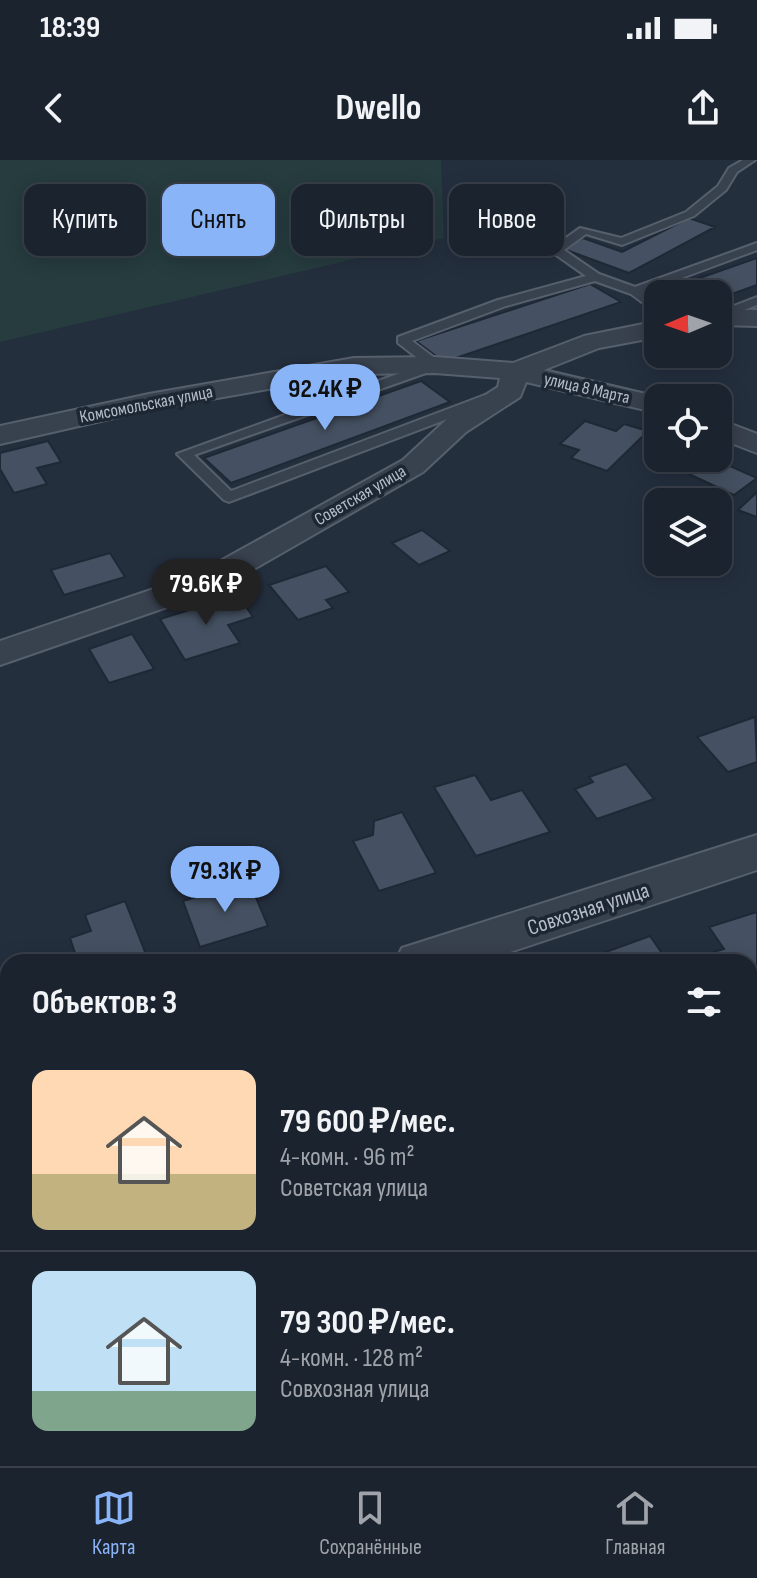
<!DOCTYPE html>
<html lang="ru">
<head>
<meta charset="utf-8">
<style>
	:root { --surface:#1b232e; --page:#282f3a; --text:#f1f3f6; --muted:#a0a4aa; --line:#39404a; --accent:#8ab4f8 }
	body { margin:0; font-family:"Sofia Sans Condensed",sans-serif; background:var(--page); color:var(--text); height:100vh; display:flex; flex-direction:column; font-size:30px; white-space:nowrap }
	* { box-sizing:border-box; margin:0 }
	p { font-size:26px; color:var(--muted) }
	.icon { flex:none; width:44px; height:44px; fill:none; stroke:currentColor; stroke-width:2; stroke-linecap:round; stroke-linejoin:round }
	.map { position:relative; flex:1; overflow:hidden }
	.drawer { position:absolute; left:0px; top:794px; width:758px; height:512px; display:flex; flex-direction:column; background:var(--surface); border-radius:24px 24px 0 0; box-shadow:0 4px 20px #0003,0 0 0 2px var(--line) }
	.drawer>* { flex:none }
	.banner { position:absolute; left:24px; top:24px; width:710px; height:72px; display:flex; gap:16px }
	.needle { width:52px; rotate:268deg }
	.tools { position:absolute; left:644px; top:120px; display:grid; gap:16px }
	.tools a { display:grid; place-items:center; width:88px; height:88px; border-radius:16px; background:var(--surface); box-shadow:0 4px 20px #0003,0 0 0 2px var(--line); font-size:40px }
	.price { position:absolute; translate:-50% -68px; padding:0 18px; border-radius:28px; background:var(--accent); color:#111; font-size:26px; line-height:52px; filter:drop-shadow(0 2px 4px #0008) }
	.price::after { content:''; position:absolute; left:50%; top:48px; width:24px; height:18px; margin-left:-12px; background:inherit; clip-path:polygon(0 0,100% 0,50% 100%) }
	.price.selected { background:#222; color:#fff }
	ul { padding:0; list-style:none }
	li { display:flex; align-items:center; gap:24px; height:200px; padding:0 32px }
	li+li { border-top:2px solid var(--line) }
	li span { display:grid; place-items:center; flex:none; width:224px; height:160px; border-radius:16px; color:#555 }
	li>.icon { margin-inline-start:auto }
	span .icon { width:96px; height:96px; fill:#fffc; stroke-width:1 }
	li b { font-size:34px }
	h2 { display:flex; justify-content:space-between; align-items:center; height:96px; padding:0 32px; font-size:34px }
	.chip { padding:0 28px; border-radius:16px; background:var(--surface); box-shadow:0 4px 20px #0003,0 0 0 2px var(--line); font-size:28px; line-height:72px }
	.chip.selected { background:var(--accent); color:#111 }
	.status { display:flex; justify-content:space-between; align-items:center; height:56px; padding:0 40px; background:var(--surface); direction:ltr }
	.status svg { height:22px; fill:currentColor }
	header { display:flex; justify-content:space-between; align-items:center; height:104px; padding:0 32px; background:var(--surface); font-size:36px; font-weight:700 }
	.menu { display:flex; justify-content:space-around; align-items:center; height:112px; border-top:2px solid var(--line); background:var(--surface); font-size:22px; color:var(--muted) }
	.menu a { display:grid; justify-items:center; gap:4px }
	.menu .selected { color:var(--accent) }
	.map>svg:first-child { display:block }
</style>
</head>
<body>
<div class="status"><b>18:39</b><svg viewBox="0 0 49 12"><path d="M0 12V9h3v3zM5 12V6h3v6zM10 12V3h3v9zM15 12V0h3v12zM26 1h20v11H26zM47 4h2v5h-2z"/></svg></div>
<header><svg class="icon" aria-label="back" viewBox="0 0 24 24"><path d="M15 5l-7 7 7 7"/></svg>Dwello<svg class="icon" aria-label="share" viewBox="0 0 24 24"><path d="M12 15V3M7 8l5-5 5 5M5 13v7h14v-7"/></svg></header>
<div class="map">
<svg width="757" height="1306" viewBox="0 0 757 1306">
	<rect width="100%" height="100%" fill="#242f3e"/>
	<path fill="#263c3f" d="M0 0H441L444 78 0 182Z"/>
	<path fill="#455162" stroke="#1f2835" stroke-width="2" d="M689 58 715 67 629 113 561 88 583 78 622 92Z
		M757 98V125L718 139V134L657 133Z
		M590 124 621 142 444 202 416 181Z
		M421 221 450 242 231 323 204 298Z
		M697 223 720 233 712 238 678 235Z
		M585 261 616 271 624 264 648 271 607 311 571 298 579 290 560 284Z
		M48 281 61 302 37 308 47 324 14 333 0 309V293Z
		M690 298H712L757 318 734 335 676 308Z
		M757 332V357L738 350Z
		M422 370 450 391 419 405 392 383Z
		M110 393 125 417 64 435 51 410Z
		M326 406 349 432 326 440 333 448 298 460 269 425Z
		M238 435 253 457 228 465 240 483 185 500 160 459Z
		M132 474 154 509 109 523 89 489Z
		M755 557 757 602 728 612 697 577Z
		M626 604 654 639 597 659 575 629 593 622 589 617Z
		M475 615 491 640 522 630 550 672 476 696 434 627Z
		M402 652 436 713 379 731 353 681 373 675 374 661Z
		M249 721 268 766 200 787 183 741Z
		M125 741 147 797 132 802H78L70 778 91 771 85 755Z
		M757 752V863L750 852V802H715L710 793 724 789 709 767Z
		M650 776 668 802H578Z"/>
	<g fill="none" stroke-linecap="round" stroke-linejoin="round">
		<g stroke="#565f6c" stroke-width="4">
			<path id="service" d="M743 0H755L737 12 726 30 694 56 622 85 586 74 564 90 599 114 635 127 757 83V90L644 132 658 144V154L631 134 595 121 506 146 412 181 440 202V208L194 295 231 331 485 235H495V241L229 342 224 340 177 294 425 204 398 183V177L498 140 586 116 552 92V88L580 68 621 78 686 52 718 26 729 8Z
				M757 137V145L718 160V152Z"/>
		</g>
		<g stroke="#565f6c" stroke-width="4">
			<path id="minor" d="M718 149 757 150V166L718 165Z
				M658 161V177L599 188 544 210 663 238H658V253L526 222 520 237 466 272 423 312 219 429 0 505V481L195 415 403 300 446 260 498 227 500 218 435 213 354 214 149 250 0 284V266L149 234 354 198 435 197 513 203 584 176Z
				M718 259 757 274V293L718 278Z
				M153 1298H213L215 1306H155Z"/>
		</g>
		<g stroke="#565f6c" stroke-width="4">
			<path id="tertiary" d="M757 675V710L480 802H395L402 788Z
				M8 906V954L0 957V909Z"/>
		</g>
		<use href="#service" fill="#38414e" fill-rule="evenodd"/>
		<use href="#minor" fill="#38414e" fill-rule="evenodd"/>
		<use href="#tertiary" fill="#38414e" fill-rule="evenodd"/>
	</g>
	<g text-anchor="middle" stroke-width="7" stroke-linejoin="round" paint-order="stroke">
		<g font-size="18" fill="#b4bcc9" stroke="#1d2633">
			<text transform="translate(587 228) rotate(13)" y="6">улица 8 Марта</text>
			<text transform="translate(146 244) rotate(-11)" y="6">Комсомольская улица</text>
			<text transform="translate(360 335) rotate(-30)" y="6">Советская улица</text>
		</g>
		<g font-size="22" fill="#b4bcc9" stroke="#1d2633">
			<text transform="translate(588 748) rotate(-18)" y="8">Совхозная улица</text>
		</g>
	</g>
</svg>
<div class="tools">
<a><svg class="needle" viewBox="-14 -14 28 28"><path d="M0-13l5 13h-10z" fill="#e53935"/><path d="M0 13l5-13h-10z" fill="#a0a4aa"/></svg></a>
<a><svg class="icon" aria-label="locate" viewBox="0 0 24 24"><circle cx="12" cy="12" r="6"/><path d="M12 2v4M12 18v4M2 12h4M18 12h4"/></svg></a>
<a><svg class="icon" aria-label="layers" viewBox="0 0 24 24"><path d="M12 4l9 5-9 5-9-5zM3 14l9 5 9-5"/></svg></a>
</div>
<b class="price" style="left:325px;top:272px">92.4K ₽</b>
<b class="price selected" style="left:206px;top:467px">79.6K ₽</b>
<b class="price" style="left:225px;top:754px">79.3K ₽</b>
<div class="banner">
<a class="chip">Купить</a>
<a class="chip selected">Снять</a>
<a class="chip">Фильтры</a>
<a class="chip">Новое</a>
</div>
<section class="drawer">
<h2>Объектов: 3<svg class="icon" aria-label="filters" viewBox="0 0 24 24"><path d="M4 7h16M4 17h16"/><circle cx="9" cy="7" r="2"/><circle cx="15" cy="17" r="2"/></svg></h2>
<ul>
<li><span style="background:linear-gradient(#ffd9b3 65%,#c2b280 0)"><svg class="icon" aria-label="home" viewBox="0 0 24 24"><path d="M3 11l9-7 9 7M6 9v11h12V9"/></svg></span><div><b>79 600 ₽/мес.</b><p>4-комн. · 96 m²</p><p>Советская улица</p></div></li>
<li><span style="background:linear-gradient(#bfe0f5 75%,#7fa58c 0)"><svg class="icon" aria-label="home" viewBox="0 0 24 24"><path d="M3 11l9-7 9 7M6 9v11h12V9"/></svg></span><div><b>79 300 ₽/мес.</b><p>4-комн. · 128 m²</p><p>Совхозная улица</p></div></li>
</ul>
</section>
</div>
<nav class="menu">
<a class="selected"><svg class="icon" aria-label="map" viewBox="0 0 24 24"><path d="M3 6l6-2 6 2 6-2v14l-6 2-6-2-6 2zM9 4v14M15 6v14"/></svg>Карта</a>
<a><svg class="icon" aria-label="saved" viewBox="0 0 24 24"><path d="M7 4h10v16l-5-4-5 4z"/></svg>Сохранённые</a>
<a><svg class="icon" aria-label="home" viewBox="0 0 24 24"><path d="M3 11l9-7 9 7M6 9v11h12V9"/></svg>Главная</a>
</nav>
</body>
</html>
